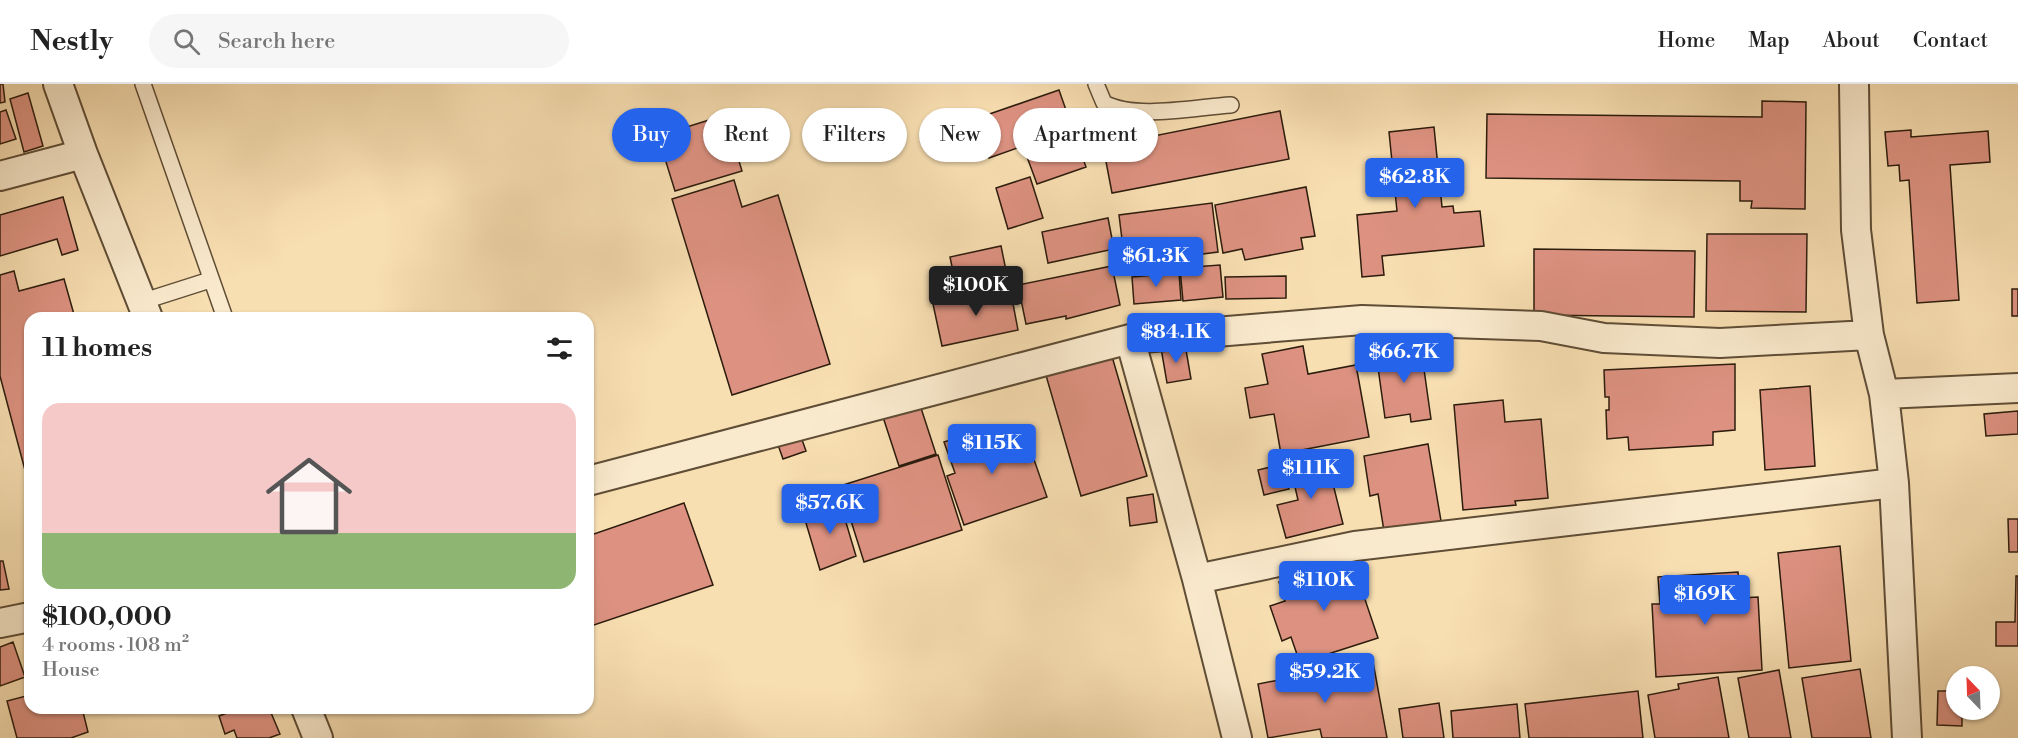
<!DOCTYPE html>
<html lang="en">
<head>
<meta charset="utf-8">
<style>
	:root { --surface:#fff; --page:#f6f6f6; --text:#222; --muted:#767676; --line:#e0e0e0; --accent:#2563eb }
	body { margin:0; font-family:"Libre Bodoni",serif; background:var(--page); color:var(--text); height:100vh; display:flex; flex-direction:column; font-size:22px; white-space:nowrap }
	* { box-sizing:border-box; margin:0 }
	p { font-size:20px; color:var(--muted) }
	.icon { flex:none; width:33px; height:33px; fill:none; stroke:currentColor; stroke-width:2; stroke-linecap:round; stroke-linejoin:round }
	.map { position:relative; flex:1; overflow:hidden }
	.drawer { position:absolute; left:24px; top:228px; width:570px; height:402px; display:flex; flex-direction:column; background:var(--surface); border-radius:18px; box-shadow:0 2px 4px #0004 }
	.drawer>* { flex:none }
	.top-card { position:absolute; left:612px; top:24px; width:570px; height:54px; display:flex; gap:12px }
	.needle { width:39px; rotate:337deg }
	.fabs { position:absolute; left:1946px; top:582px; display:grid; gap:12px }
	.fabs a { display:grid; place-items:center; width:54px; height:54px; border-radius:50%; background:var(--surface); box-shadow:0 2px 4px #0004; font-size:30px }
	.price { position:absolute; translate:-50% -51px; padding:0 14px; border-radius:6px; background:var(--accent); color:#fff; font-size:20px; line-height:39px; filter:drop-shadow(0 2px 3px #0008) }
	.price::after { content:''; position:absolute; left:50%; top:36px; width:18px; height:14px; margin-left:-9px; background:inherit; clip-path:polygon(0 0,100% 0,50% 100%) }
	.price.active { background:#222; color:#fff }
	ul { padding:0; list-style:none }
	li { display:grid; align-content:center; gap:12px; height:318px; padding:0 18px }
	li+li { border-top:2px solid var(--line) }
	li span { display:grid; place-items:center; height:186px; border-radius:18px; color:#555 }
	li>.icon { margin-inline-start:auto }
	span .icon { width:108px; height:108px; fill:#fffc; stroke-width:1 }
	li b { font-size:26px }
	h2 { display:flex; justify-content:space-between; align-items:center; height:72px; padding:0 18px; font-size:26px }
	.tag { padding:0 21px; border-radius:27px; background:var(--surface); box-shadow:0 2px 4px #0004; font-size:21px; line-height:54px }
	.tag.active { background:var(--accent); color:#fff }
	header { display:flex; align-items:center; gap:36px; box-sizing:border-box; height:84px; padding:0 30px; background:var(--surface); border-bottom:2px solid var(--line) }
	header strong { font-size:28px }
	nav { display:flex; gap:33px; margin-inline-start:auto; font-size:21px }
	.search { width:420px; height:54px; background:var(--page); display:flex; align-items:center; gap:15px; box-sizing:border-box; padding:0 21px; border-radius:33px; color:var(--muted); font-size:22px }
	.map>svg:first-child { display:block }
</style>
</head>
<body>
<header>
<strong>Nestly</strong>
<div class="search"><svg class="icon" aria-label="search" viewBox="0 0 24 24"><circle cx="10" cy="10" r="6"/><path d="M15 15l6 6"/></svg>Search here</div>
<nav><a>Home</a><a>Map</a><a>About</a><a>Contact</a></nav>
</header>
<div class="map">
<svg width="2018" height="654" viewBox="0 0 2018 654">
	<rect width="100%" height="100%" fill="#f8dfb2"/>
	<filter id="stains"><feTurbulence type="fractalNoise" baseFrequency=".00333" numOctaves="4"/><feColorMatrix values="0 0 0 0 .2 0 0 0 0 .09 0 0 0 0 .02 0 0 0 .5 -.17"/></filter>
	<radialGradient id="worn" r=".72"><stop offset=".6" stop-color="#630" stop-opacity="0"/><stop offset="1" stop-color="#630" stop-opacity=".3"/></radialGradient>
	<path fill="#dd9281" stroke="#2c1c0d" stroke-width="1.5" d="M0 0H3L5 18 0 19Z
		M1059 6 1086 83 1037 100 1023 62 989 74 975 35Z
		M28 9 43 62 24 68 10 15Z
		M1762 17 1806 18 1805 125 1751 124 1752 117H1740V97L1486 94 1487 30 1762 33Z
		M6 26 16 55 0 60V28Z
		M1280 27 1289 75 1112 109 1103 62Z
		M725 31 742 87 675 107 658 52Z
		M1434 43 1442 123 1453 122 1454 129 1480 127 1484 162 1382 172 1384 191 1362 193 1357 131 1397 127 1389 48Z
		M1911 46V53L1988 47 1990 78 1950 81 1959 216 1917 219 1909 96 1900 97 1899 81 1888 82 1885 48Z
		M1030 93 1043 134 1008 145 996 104Z
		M734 96 742 123 778 111 830 280 732 311 672 115Z
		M1306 103 1315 152 1301 154 1303 165 1245 176 1242 165 1223 169 1215 121Z
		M63 113 78 166 62 171 57 155 0 172V131Z
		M1212 119 1218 168 1125 180 1119 131Z
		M1108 134 1114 165 1048 179 1042 148Z
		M1707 150H1807L1806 228 1706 227Z
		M1001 162 1008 196 957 207 950 173Z
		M1534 165 1695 167 1694 233 1534 231Z
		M1220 181 1223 213 1183 217 1180 184Z
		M1112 182 1120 221 1066 235V232L1026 240 1018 201Z
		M14 187 19 207 64 195 75 234H30V405L0 292V191Z
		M1179 189 1181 216 1134 220 1132 193Z
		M1286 192V214L1226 215 1225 193Z
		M1010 204 1018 246 942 262 933 220Z
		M2012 205H2018V232H2012Z
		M1185 260 1191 295 1167 299 1161 264Z
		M1303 262 1308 290 1356 281 1369 353 1281 370 1274 330 1250 334 1245 304 1268 300 1262 270Z
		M1421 264 1431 335 1411 338 1410 330 1385 334 1376 269Z
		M1111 269 1147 392 1081 412 1045 288Z
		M1735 280V346L1713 348V361L1629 366 1628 353 1607 355 1606 326H1609V313H1605L1604 286Z
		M1810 302 1815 382 1765 386 1760 306Z
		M1503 316 1505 338 1541 335 1548 414 1515 417 1516 421 1463 426 1454 321Z
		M920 321 936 370 899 382 883 333Z
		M2018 327V350L1986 352 1984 330Z
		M987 344 990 353 1011 346 1019 368 1030 364 1047 413 964 441 947 392 955 389 944 358Z
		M799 347 806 367 783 375 776 355Z
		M1428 360 1441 437 1384 447 1378 410 1370 412 1364 372Z
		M938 371 962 446 864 478 840 402Z
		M1326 372 1343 440 1286 454 1277 421 1298 416 1290 381Z
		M1283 380 1289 405 1264 411 1258 386Z
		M1153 410 1157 438 1130 442 1127 414Z
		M839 415 856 472 820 486 803 429Z
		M684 419 713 501 588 543V452Z
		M2008 435H2018V468H2009Z
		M1840 462 1851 577 1789 584 1778 469Z
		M1351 474 1378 554 1300 579 1291 553 1282 557 1270 522 1285 517 1279 498Z
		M0 477H3L9 505 0 506Z
		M1738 488 1740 514 1758 513 1762 586 1656 593 1652 520H1660L1658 493Z
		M2016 492H2018V562H1996V538H2015Z
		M13 558 25 593 0 602V563Z
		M1373 578 1387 654H1322L1320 645 1268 654 1258 600Z
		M1860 585 1871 654H1812L1802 594Z
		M1779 586 1791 654H1749L1738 594Z
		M1718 593 1729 654H1655L1648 611 1679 605 1678 600Z
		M1638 607 1643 654H1529L1525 620Z
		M1938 607H1956V626H1976L1975 634 1962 633V642L1937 641Z
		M30 611V624H82L88 648 71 654H17L7 617Z
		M1439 619 1444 654H1403L1399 625Z
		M1517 620 1520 654H1453L1451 627Z
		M240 624H269L280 650 269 654H237L234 646 225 650 219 632Z"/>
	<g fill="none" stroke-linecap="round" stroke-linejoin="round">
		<g stroke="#5f4d36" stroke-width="18">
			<path id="lane" d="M143 0 225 234
				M1096 0 1104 19C1136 36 1195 23 1231 21
				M141 218 210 196"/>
		</g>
		<g stroke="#5f4d36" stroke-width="32">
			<path id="street" d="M58 0 83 70 148 234
				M1854 0 1856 146 1869 251 1884 310 1894 399 1907 654
				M0 92 83 70
				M1130 255 1197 495 1237 654
				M1884 310 2018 304
				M588 397 1130 255 1362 236 1541 242 1604 254 1720 259 1869 251
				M1197 495 1355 462 1894 399
				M0 539 30 533
				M306 624 318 654"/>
		</g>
		<use href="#lane" stroke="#faeacd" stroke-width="15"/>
		<use href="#street" stroke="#faeacd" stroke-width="28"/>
	</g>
	<rect width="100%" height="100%" filter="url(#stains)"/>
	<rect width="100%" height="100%" fill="url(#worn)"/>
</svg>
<div class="fabs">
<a><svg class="needle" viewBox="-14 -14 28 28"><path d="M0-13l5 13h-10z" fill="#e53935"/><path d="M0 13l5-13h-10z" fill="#767676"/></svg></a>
</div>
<b class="price" style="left:1415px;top:125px">$62.8K</b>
<b class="price" style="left:1156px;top:204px">$61.3K</b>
<b class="price active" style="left:976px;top:233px">$100K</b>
<b class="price" style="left:1176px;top:280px">$84.1K</b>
<b class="price" style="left:1404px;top:300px">$66.7K</b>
<b class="price" style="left:992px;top:391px">$115K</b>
<b class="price" style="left:1311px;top:416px">$111K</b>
<b class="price" style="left:830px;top:451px">$57.6K</b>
<b class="price" style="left:1324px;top:528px">$110K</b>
<b class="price" style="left:1705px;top:542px">$169K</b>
<b class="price" style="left:1325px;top:620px">$59.2K</b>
<div class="top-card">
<a class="tag active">Buy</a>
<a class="tag">Rent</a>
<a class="tag">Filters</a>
<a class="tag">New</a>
<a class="tag">Apartment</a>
</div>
<section class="drawer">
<h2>11 homes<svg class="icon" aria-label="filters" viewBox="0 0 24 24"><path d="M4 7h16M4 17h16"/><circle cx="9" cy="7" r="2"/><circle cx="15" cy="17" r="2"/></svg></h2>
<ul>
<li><span style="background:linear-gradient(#f6c9c9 70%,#8fb573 0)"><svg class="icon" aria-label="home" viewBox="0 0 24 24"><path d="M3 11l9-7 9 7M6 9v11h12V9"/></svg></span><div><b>$100,000</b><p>4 rooms · 108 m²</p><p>House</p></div></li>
</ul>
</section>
</div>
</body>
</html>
